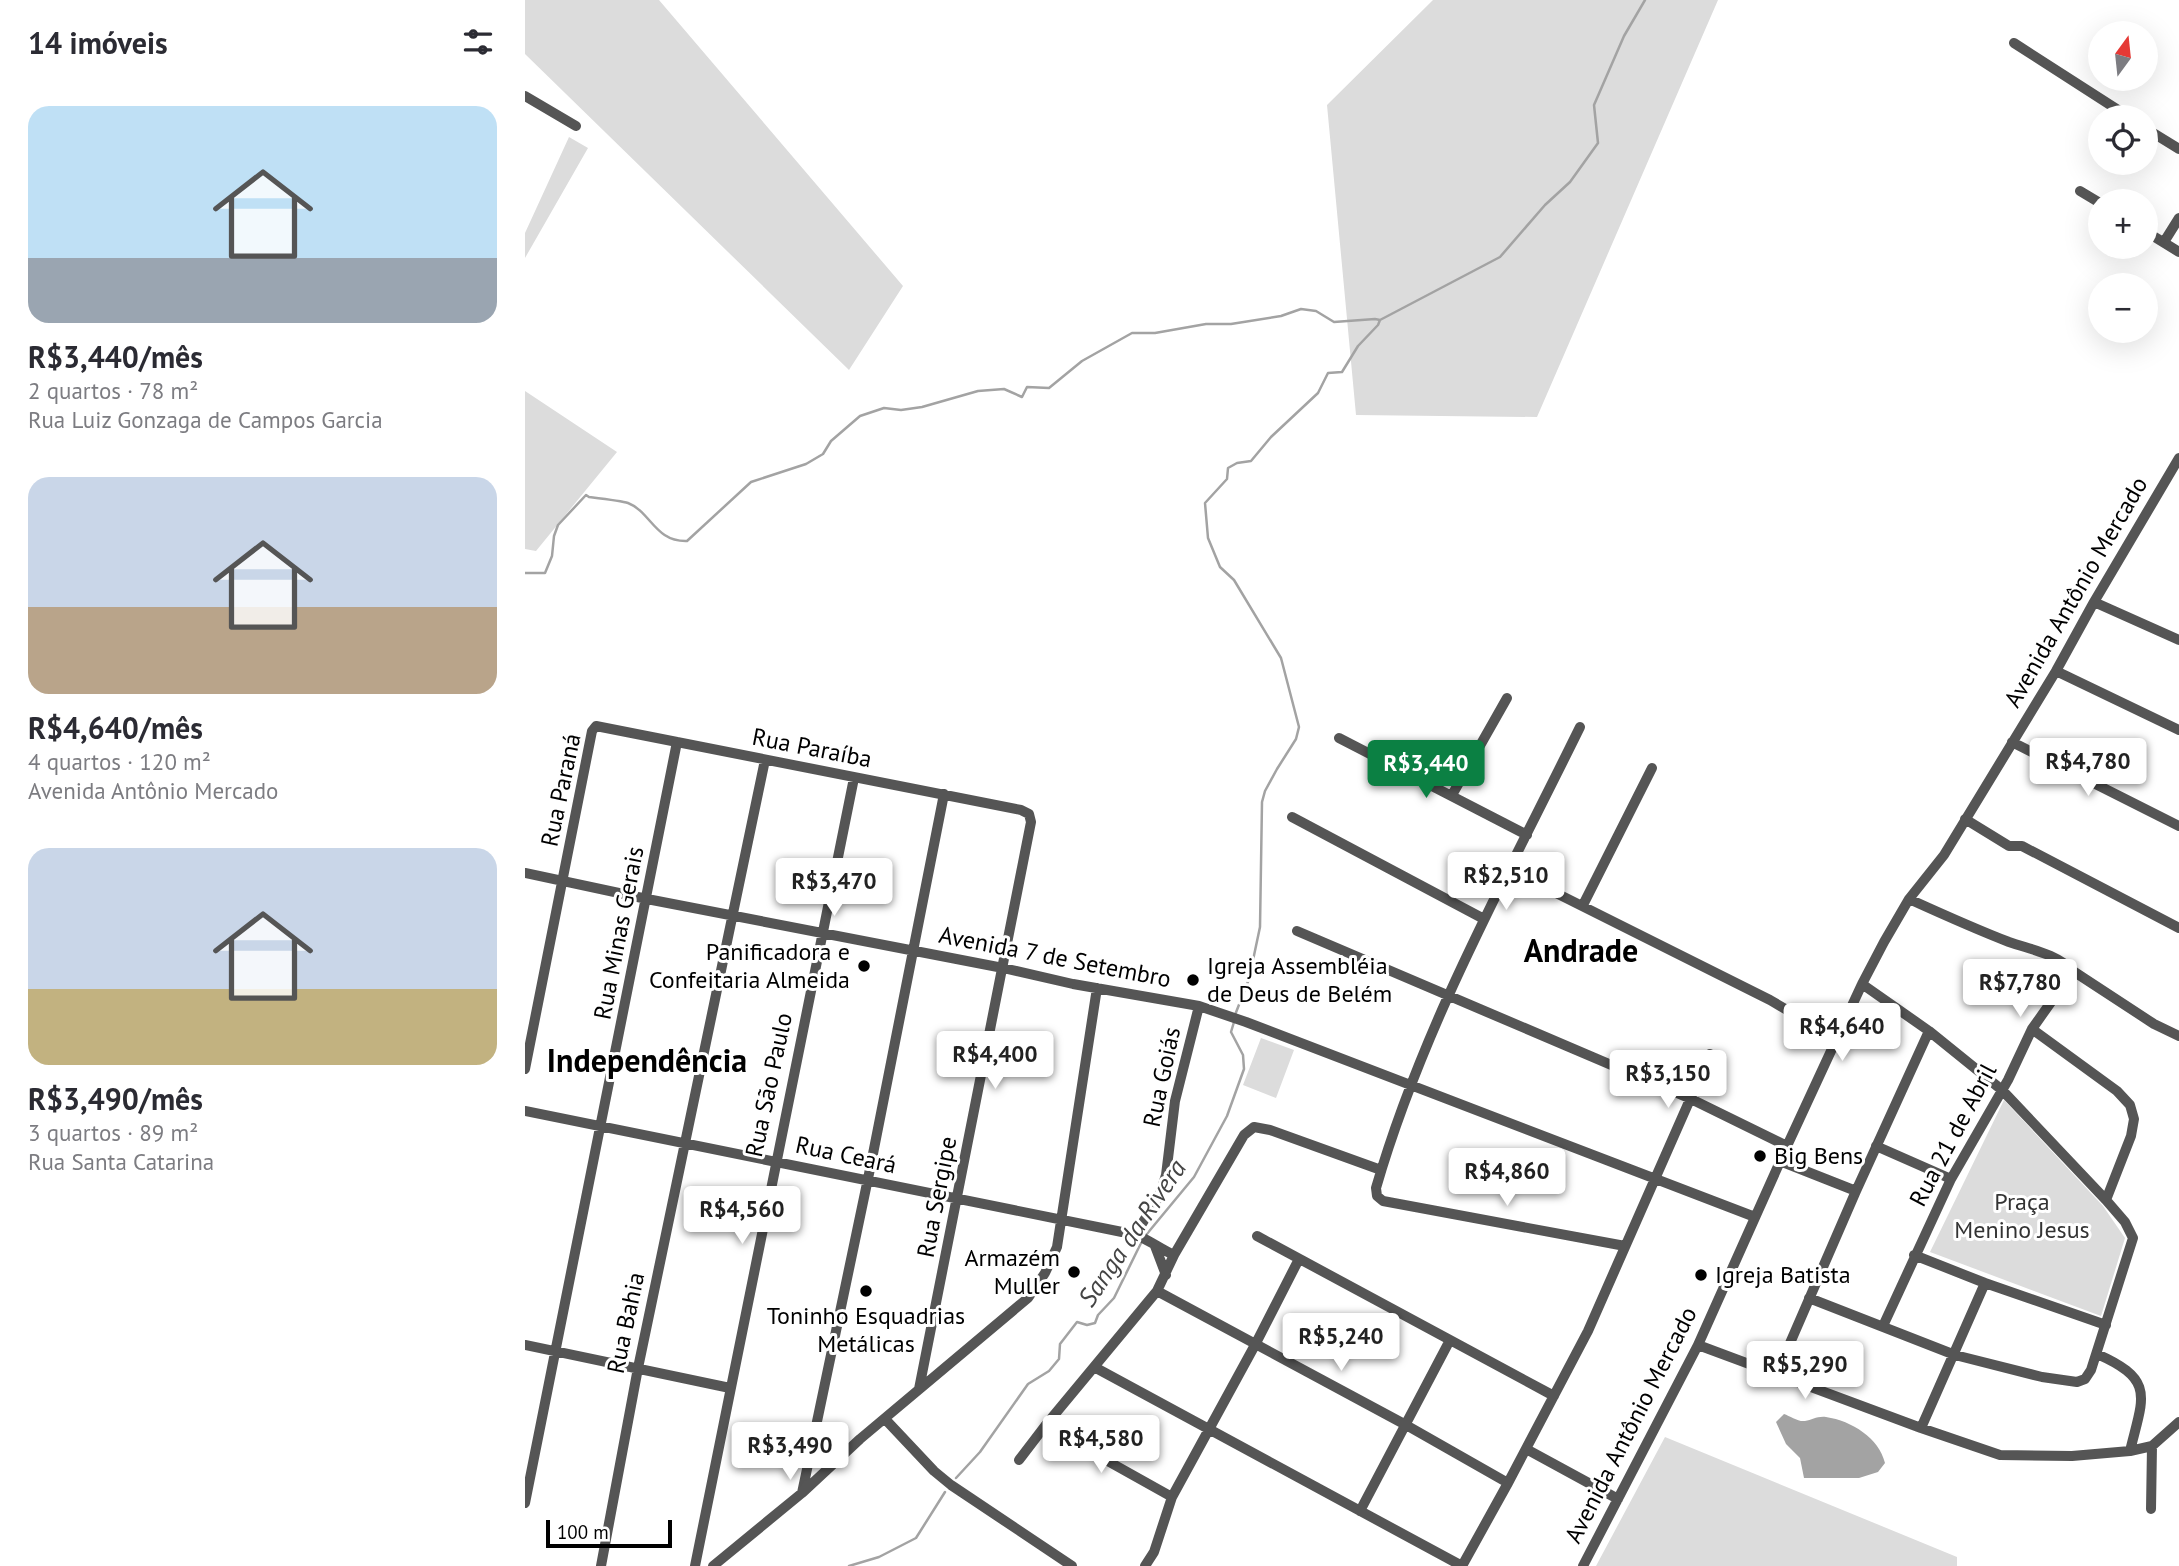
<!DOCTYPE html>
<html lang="pt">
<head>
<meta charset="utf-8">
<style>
	:root { --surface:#fff; --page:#f7f7f7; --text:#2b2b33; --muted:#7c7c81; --accent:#0b8043 }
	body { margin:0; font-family:"PT Sans",sans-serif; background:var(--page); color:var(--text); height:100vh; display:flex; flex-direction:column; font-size:26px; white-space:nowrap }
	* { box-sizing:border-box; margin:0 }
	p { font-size:23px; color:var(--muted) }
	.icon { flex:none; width:38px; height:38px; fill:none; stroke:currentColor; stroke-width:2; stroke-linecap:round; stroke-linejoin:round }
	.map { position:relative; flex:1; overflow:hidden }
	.sheet { display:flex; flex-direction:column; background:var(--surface); width:525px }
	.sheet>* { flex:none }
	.needle { width:46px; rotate:15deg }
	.fabs { position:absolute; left:1563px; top:21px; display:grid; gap:14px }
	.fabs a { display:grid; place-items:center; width:70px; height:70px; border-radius:50%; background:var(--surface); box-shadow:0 7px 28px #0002; font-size:35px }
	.scale { position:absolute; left:21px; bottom:18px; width:126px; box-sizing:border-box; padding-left:7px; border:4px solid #000; border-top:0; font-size:19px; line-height:24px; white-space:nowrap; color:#000; -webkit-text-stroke:5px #fff; paint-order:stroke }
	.price { position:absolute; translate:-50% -60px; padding:0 16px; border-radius:7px; background:#fff; color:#222; font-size:23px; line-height:46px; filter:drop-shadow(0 2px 4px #0008) }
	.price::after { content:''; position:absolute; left:50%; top:42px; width:21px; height:16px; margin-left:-10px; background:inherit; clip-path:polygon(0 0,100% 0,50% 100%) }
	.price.on { background:var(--accent); color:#fff }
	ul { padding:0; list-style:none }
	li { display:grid; align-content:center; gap:14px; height:371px; padding:0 28px }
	li span { display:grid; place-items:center; height:217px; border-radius:21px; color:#555 }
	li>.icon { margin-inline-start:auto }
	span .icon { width:126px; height:126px; fill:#fffc; stroke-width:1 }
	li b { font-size:30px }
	h2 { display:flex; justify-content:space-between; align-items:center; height:84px; padding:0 28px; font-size:30px }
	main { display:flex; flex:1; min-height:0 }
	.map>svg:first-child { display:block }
</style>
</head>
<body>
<main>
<section class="sheet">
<h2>14 imóveis<svg class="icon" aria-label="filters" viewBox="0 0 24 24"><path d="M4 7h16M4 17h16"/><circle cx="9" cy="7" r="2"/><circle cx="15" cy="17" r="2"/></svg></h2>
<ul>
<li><span style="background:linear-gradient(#bfe0f5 70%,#9aa5b1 0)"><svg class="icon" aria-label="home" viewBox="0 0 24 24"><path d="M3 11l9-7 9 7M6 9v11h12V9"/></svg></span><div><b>R$3,440/mês</b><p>2 quartos · 78 m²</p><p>Rua Luiz Gonzaga de Campos Garcia</p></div></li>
<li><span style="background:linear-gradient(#c9d6e8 60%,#b9a48a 0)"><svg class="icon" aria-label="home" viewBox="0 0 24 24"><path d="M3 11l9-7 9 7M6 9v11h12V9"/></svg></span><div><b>R$4,640/mês</b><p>4 quartos · 120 m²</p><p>Avenida Antônio Mercado</p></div></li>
<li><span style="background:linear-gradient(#c9d6e8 65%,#c2b280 0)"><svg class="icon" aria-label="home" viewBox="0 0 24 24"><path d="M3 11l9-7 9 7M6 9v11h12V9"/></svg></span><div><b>R$3,490/mês</b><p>3 quartos · 89 m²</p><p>Rua Santa Catarina</p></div></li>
</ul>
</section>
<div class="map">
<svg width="1654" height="1566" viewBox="0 0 1654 1566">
	<rect width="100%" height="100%" fill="#fff"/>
	<path fill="#dcdcdc" d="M0 0H134L378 286 324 370 0 54Z
		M908 0H1193L1012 417 831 415 802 105Z
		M44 137 63 148 0 258V233Z
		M0 391 92 452 11 551 0 549Z
		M736 1038 769 1050 751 1098 718 1085Z
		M1479 1100 1578 1206 1600 1238 1576 1316 1405 1252Z
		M1140 1437 1432 1557V1566H1071Z"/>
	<path fill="#a3a3a3" d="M1259 1414C1265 1416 1273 1422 1280 1421 1287 1420 1292 1416 1301 1417 1327 1421 1354 1438 1360 1463L1353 1472 1334 1478H1279L1275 1458 1261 1444 1251 1422Z"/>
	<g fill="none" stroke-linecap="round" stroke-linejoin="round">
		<path stroke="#a3a3a3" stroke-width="2.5" d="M855 320 975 257 1020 205 1045 182 1073 143 1069 105 1099 36 1120 0
			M0 573H20L27 556 29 536 33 525 61 495 64 497C72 498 97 501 103 503 126 512 130 542 162 541L226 482 281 464 298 454 306 441 335 416 359 408 376 410 397 407 453 391 479 389 497 397 502 387 524 388 557 361 607 333H630L681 324H706L756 316 776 309 791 311 809 322 850 319 855 320
			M710 1015 724 979 735 927 737 802 740 791 752 769 771 739 774 727 756 658 709 580 695 567 683 538 680 503 702 479 703 468 712 463 726 461 746 437 793 393 803 373 817 372 833 346 853 325 855 320
			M621 1235 669 1177 702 1116 719 1069 718 1055 706 1032 709 1022
			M431 1478 455 1452 503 1384 524 1371 534 1359 535 1344 552 1322 562 1325 570 1323 573 1315 589 1298 617 1241
			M324 1566 354 1557 391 1538 420 1492"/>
		<path stroke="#555" stroke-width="10" d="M1489 43 1604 117
			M0 96 51 126
			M1620 128 1654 149
			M1555 191 1575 203
			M1620 231 1654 252
			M1639 242 1654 218
			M1569 602 1654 640
			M1531 671 1654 730
			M1055 727C981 878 898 1026 851 1188L852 1196 858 1201 1100 1246
			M814 738 1002 835
			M1487 742 1654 826
			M927 795 982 698
			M767 817 959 919
			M1440 819 1484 846H1497L1654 928
			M985 870 1245 1000 1311 1039
			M0 873 122 899 478 968 548 984 674 1006 721 1022 1230 1217
			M1384 899C1417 914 1450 929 1484 942 1507 950 1530 953 1548 971L1629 1024 1654 1036
			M1058 905 1127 768
			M772 931 1166 1099 1262 1146
			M1507 1029 1592 1091 1605 1105 1609 1119 1606 1136 1581 1200
			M0 1069 67 731 71 726 496 810 504 814 506 822 394 1389
			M0 1111 597 1232C616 1233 631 1247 649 1255
			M1351 1146 1426 1179
			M1255 1161 1331 1191
			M611 1233 634 1197 641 1175 650 1101 674 1006
			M732 1236 1029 1396
			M630 1246 641 1275
			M1389 1255 1460 1283 1581 1325
			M632 1291 881 1425 983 1483
			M1284 1298 1430 1355 1517 1377 1552 1382 1560 1379 1566 1370 1608 1238 1600 1222 1581 1200 1477 1090 1404 1031 1337 984
			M1358 1326 1426 1179 1483 1080 1507 1029 1548 971
			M0 1345 205 1388
			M1173 1345 1396 1428 1475 1455 1547 1456 1605 1451 1627 1446 1654 1422
			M1572 1354C1631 1380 1618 1397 1605 1451
			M571 1368 937 1566
			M1252 1373 1331 1191 1404 1031
			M360 1419 409 1471 426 1485 547 1566
			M520 1426 647 1497
			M1396 1428 1460 1283
			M1001 1449 1093 1499
			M494 1460 520 1426 632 1291 649 1255 719 1135 729 1127 745 1130 856 1170
			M277 1493 345 1169 419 794
			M0 1503 152 742
			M1626 1509 1627 1446
			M835 1511 925 1340
			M76 1566 113 1368 240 760
			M170 1566 329 778
			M188 1566 277 1493 335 1439 503 1298 520 1273 532 1247 572 988
			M620 1566 629 1552 647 1497 730 1345 774 1259
			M937 1566 983 1483 1063 1331 1185 1054
			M1058 1566 1173 1345 1262 1146 1337 984 1359 942 1384 899 1419 855 1531 671 1569 602 1654 458"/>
	</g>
	<g fill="#000" stroke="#fff" stroke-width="2.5">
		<circle cx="339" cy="966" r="7"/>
		<circle cx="668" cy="980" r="7"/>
		<circle cx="1235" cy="1156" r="7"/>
		<circle cx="549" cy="1272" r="7"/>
		<circle cx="1176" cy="1275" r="7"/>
		<circle cx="341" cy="1291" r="7"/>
	</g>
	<g text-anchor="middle" stroke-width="6" stroke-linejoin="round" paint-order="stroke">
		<g font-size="24" fill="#000" stroke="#fff">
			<text transform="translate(1551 592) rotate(-60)" y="8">Avenida Antônio Mercado</text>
			<text transform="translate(287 748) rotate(11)" y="8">Rua Paraíba</text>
			<text transform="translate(36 790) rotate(-78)" y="8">Rua Paraná</text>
			<text transform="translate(94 933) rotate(-79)" y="8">Rua Minas Gerais</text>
			<text transform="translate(530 957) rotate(11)" y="8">Avenida 7 de Setembro</text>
			<text transform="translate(637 1077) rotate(-78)" y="8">Rua Goiás</text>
			<text transform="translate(244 1085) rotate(-78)" y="8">Rua São Paulo</text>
			<text transform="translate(1428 1135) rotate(-62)" y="8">Rua 21 de Abril</text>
			<text transform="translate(321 1155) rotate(12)" y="8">Rua Ceará</text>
			<text transform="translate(412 1197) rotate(-79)" y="8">Rua Sergipe</text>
			<text transform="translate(101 1323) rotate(-78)" y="8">Rua Bahia</text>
			<text transform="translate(1106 1425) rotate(-63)" y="8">Avenida Antônio Mercado</text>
		</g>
		<g font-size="24" fill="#000" stroke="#fff" text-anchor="start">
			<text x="325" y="960" text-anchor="end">Panificadora e<tspan x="325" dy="28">Confeitaria Almeida</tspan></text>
			<text x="682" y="974">Igreja Assembléia<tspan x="682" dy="28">de Deus de Belém</tspan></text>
			<text x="1249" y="1164">Big Bens</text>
			<text x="535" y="1266" text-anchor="end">Armazém<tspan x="535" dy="28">Muller</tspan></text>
			<text x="1190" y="1283">Igreja Batista</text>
			<text x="341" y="1324" text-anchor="middle">Toninho Esquadrias<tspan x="341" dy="28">Metálicas</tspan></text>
		</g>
		<g font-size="24" fill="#333" stroke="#fff">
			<text x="1497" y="1210">Praça<tspan x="1497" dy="28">Menino Jesus</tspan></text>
		</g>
		<g font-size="26" font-style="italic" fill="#444" stroke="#fff">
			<text transform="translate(607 1233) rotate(-56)" y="9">Sanga da Rivera</text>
		</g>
		<g font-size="32" font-weight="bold" fill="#000" stroke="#fff">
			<text x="1056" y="962">Andrade</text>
			<text x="122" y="1072">Independência</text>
		</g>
	</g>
</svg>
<div class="fabs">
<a><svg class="needle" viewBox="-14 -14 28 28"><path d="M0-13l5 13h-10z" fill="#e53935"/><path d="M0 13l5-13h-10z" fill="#7c7c81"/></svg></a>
<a><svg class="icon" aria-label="locate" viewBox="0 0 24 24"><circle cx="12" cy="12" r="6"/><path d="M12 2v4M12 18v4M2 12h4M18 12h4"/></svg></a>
<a>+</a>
<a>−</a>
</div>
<div class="scale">100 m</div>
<b class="price" style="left:1563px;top:798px">R$4,780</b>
<b class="price on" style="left:901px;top:800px">R$3,440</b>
<b class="price" style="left:981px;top:912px">R$2,510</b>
<b class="price" style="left:309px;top:918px">R$3,470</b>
<b class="price" style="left:1495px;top:1019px">R$7,780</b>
<b class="price" style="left:1317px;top:1063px">R$4,640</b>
<b class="price" style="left:470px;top:1091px">R$4,400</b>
<b class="price" style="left:1143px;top:1110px">R$3,150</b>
<b class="price" style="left:982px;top:1208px">R$4,860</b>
<b class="price" style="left:217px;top:1246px">R$4,560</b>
<b class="price" style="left:816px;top:1373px">R$5,240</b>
<b class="price" style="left:1280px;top:1401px">R$5,290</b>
<b class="price" style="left:576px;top:1475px">R$4,580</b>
<b class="price" style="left:265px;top:1482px">R$3,490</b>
</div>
</main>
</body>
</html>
